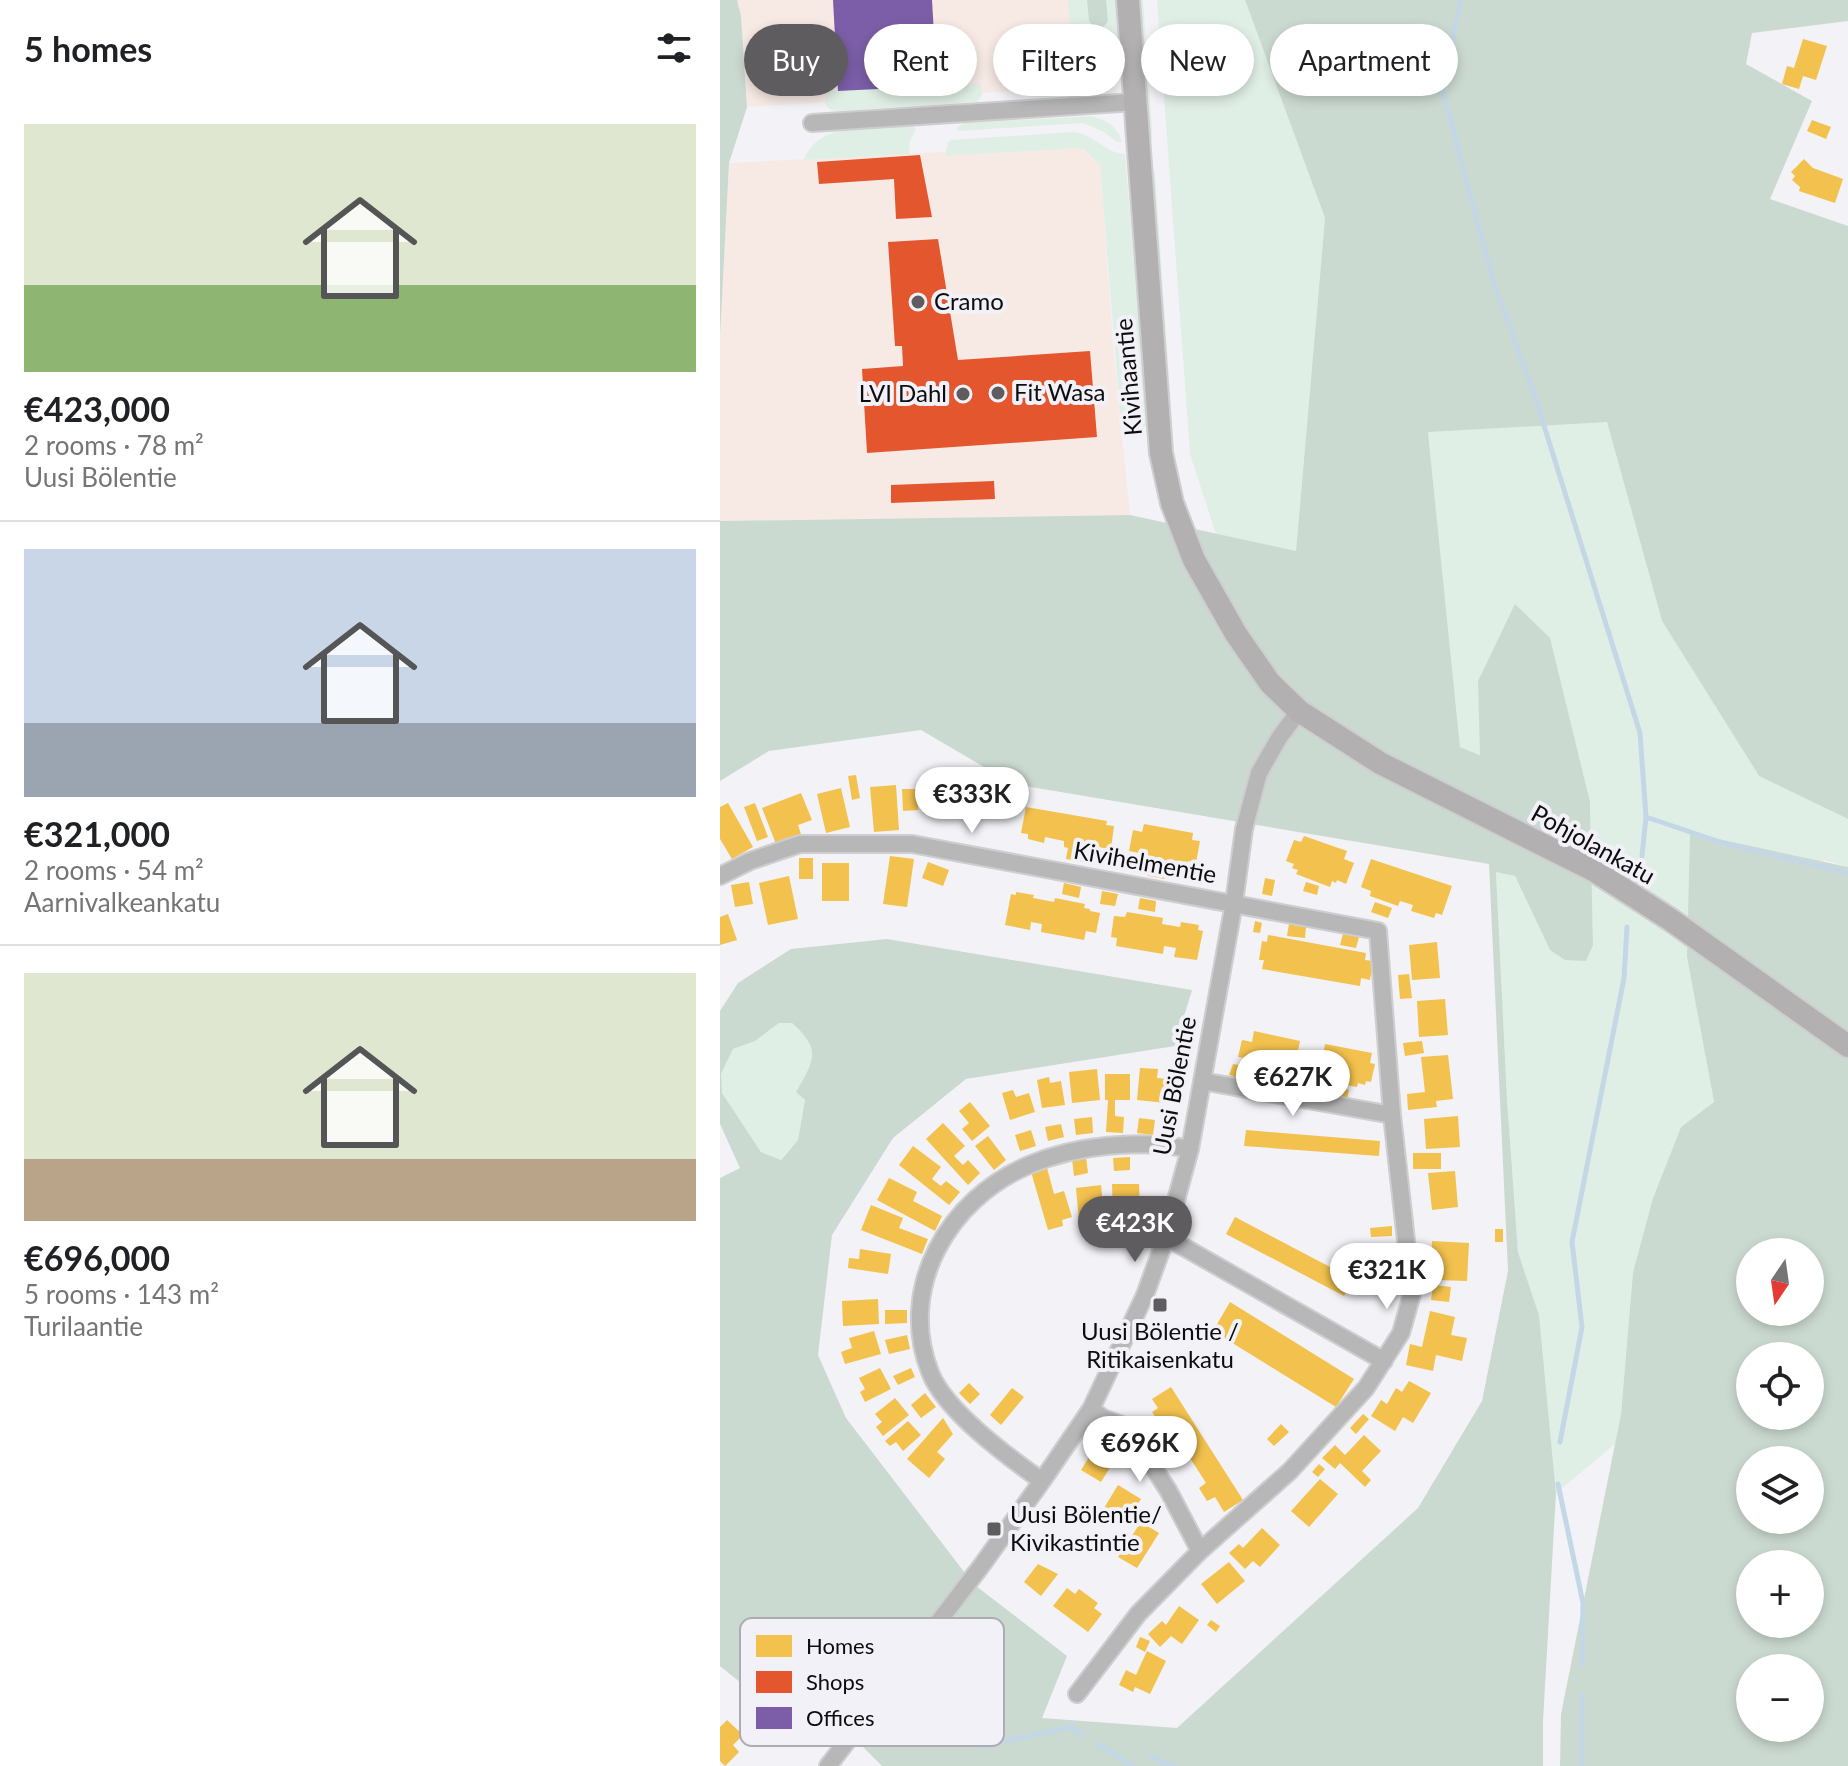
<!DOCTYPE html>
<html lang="en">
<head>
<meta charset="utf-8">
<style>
	:root { --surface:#fff; --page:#f2f2f2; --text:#202124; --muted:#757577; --line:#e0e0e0; --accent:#5e5c5f }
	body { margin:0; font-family:Lato,sans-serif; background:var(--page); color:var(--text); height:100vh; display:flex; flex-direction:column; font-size:30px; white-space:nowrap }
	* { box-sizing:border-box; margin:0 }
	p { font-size:26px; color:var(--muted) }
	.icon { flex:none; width:44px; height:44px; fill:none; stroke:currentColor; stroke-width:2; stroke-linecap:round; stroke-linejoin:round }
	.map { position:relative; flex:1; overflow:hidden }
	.sheet { display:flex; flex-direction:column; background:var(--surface); width:720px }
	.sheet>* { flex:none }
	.banner { position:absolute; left:24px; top:24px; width:760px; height:72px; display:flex; gap:16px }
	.needle { width:52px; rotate:193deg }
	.tools { position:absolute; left:1016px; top:1238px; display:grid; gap:16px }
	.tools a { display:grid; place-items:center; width:88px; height:88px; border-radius:50%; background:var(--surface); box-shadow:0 4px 12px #0003; font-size:40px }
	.price { position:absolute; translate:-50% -68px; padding:0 18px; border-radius:28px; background:#fff; color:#222; font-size:26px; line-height:52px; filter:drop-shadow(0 2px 4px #0008) }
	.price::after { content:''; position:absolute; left:50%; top:48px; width:24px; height:18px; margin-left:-12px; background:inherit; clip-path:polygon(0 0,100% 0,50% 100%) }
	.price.selected { background:var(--accent); color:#fff }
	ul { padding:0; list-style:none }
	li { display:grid; align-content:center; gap:16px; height:424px; padding:0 24px }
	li+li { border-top:2px solid var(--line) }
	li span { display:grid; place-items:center; height:248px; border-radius:0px; color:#555 }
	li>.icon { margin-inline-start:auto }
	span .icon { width:144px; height:144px; fill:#fffc; stroke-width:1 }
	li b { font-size:34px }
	h2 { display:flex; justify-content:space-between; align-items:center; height:96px; padding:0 24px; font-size:34px }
	.tag { padding:0 28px; border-radius:36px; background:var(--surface); box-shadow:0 4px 12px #0003; font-size:28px; line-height:72px }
	.tag.selected { background:var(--accent); color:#fff }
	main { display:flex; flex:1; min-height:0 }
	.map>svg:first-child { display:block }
</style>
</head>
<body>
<main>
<section class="sheet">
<h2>5 homes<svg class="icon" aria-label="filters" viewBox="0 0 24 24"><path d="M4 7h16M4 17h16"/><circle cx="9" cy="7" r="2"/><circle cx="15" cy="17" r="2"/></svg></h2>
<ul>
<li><span style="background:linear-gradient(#dfe7d0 65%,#8fb573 0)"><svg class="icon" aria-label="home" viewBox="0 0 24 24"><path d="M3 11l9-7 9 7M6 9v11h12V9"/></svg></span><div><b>€423,000</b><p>2 rooms · 78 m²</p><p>Uusi Bölentie</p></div></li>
<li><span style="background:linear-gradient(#c9d6e8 70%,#9aa5b1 0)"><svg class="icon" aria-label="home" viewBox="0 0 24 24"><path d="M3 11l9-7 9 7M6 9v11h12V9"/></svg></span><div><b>€321,000</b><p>2 rooms · 54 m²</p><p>Aarnivalkeankatu</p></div></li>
<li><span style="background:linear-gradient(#dfe7d0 75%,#b9a48a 0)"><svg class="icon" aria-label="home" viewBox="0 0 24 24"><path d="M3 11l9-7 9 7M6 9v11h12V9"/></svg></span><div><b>€696,000</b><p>5 rooms · 143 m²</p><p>Turilaantie</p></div></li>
</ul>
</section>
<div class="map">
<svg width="1128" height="1766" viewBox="0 0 1128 1766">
	<rect width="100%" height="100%" fill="#f3f2f6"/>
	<path fill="#f7eae5" d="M17 0H372L365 87 27 107 21 16Z
		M357 145 380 165 394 355 410 515 0 521V337L9 163Z"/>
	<path fill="#e0efe6" d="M348 0H396C400 49 411 90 347 95 335 96 321 99 309 96L299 83 298 70 352 67Z
		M418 0H423L432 128V139L429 143Z
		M437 0H525L605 218 576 551 496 534 470 454Z
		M261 83 262 95 257 102 116 111C107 109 104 106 105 96L109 91Z
		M765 110 887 422 942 621 1039 776 1128 819V867L1104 860 967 957 994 1102 961 1127 933 1198 913 1272 901 1414 895 1444 836 1493 819 1315 798 1252 787 1099 776 871 795 876 830 950 873 945 870 802 758 681 761 755 740 747 708 432Z
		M371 116C386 120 398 126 402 142H397L384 132 363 123 238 131 236 128 244 123Z
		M193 126 196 129 189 143 190 154 84 160C98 120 157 128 193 126Z
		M353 132C375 134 384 153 405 154L428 426 406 428 401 425 380 165 363 149 356 148 225 156 228 143 231 140Z
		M431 167 435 173 454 452 461 495 468 517 521 627 455 495Z
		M59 1023H72C102 1050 94 1060 76 1092L85 1100 78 1140 60 1160 41 1152 1 1092V1074L13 1049 35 1041Z"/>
	<path fill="#cbdad1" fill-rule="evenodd" d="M0 0H17L21 16 27 107 9 163 0 337Z
		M367 0H386L388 21 383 28 374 30 369 20Z
		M525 0H1128V21L1032 33 1026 64 1092 101 1050 199 1128 226V819L1039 776 942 621 887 422 708 432 740 747 760 755 758 681 795 604 830 638 870 802 873 945 866 961 845 960 830 950 795 876 776 872 787 1099 798 1252 819 1315 836 1493 823 1721V1766H162L137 1741 109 1721 93 1741 0 1666V1178L20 1168 0 1124V1011L18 983 71 949 167 939 472 990 455 1046 246 1079 173 1138 112 1235 98 1355 126 1418 245 1573 256 1586 347 1656 322 1718 457 1728 698 1508 762 1401 788 1271 769 864 293 784 201 730 49 751 0 781V521L410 515 576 551 605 218ZM59 1023H72C102 1050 94 1060 76 1092L85 1100 78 1140 61 1160 41 1152 2 1093 1 1074 13 1049 35 1041Z
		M970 833 1128 867V1766H840L841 1714 901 1414 913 1272 933 1198 961 1127 994 1102 967 957ZM1030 1252H1090V1312H1030ZM1030 1356H1090V1416H1030ZM1030 1460H1090V1520H1030ZM1030 1564H1090V1624H1030ZM1030 1668H1090V1728H1030Z"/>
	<path fill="#f2c14e" d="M1083 39 1107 46 1096 80 1083 76 1079 89 1062 84 1067 66 1074 68Z
		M1092 120 1111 127 1106 139 1087 131Z
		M1084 159 1093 168 1123 179 1115 203 1079 191 1080 187 1072 180 1075 176 1071 172Z
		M136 775 140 798 132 800 128 776Z
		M176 785 179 830 154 832 150 787Z
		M121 788 130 827 106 833 97 794Z
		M182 789H197L198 810 183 811Z
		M81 793 92 820 78 825 81 834 56 844 42 808Z
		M8 803 33 847 12 859 0 839V807Z
		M35 803 48 837 37 841 24 807Z
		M306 807 387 821 386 825 394 826 391 849 376 847 375 852 365 850 363 862 346 859 348 848 344 847V841L325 837 324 843 308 839V834L301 833Z
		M424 824 473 833 472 840 480 841 476 863 468 861 467 867 456 865 455 869 447 868 445 879 428 876 430 865 423 863V859L418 858 419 853 409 851 413 830 422 832Z
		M584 836 627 851 624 859 634 863 626 884 617 880 616 883 612 881 610 887 576 874 578 870 572 868 574 864 566 861 574 840 581 842Z
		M391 855 408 858 406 871 388 868Z
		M170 856 194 859 187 907 163 904Z
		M79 858H93V879H79Z
		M651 859 732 886 722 915 716 913 714 918 691 911 693 905 680 901 678 906 650 896 651 891 641 887Z
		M208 862 229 870 223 886 202 878Z
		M102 863H129V901H102Z
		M69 876 78 919 48 925 39 883Z
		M545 878 555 880 552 896 542 894Z
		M29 882 33 904 15 907 11 885Z
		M586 882 599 886 597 895 583 891Z
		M344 883 361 887 359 898 342 894Z
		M382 891 398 894 395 906 380 904Z
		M296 892 314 895 313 898 334 902 335 898 365 904 364 908 370 909V911L380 913 376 933 366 931 364 940 321 932 322 924 311 922 310 930 285 925 291 894 296 895Z
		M420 898 436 901 435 912 418 909Z
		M655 902 672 908 668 918 651 912Z
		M407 912 443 918 442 924 460 927 461 922 479 925 478 930 483 931 477 960 454 957 456 948 444 946 443 954 396 946 397 938 391 937 394 916 405 917Z
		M8 914 17 940 0 945V917Z
		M535 921 542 923 540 933 533 932Z
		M569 924 586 927 585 938 567 936Z
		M623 934 639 937 636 948 620 945Z
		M548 935 646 953 645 960 653 961 650 980 641 978 640 986 542 969 544 960H539L542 941 547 942Z
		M717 942 720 978 692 980 689 945Z
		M689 974 692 998 680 999 678 975Z
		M725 999 728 1035 699 1037 697 1001Z
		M534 1031 580 1041 578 1051 584 1052 580 1070 575 1069 574 1072 567 1071 566 1075 533 1068 534 1065 528 1063 529 1059 518 1057 522 1040 532 1042Z
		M702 1041 704 1053 685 1056 683 1043Z
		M605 1044 652 1053 650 1063 655 1064 651 1082 646 1081 645 1085 638 1083 637 1087 605 1081V1077L599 1076 600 1072 590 1069 593 1052 603 1054Z
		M728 1055 733 1099 716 1101 717 1107 688 1110 687 1094 705 1092 701 1057Z
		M513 1064 519 1065 516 1077 509 1075Z
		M420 1068 438 1069 437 1078 448 1079 446 1103 417 1100Z
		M377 1069 380 1100 352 1103 349 1072Z
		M385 1074H410V1100H395V1116L404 1117 403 1133 386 1132 388 1100H385Z
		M541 1074 557 1078 555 1087 539 1084Z
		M329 1077 330 1083 341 1081 345 1105 322 1108 317 1080Z
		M612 1087 629 1090 627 1099 610 1096Z
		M293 1090 296 1097 309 1093 315 1112 290 1120 282 1093Z
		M250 1102 270 1126 252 1141 242 1129 249 1123 239 1111Z
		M738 1116 740 1147 706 1149 704 1119Z
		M372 1117 373 1133 356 1135 354 1119Z
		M419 1118 435 1120 433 1135 417 1133Z
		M223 1123 245 1146 234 1156 243 1165 248 1160 260 1173 248 1185 206 1139Z
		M341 1124 344 1137 328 1141 325 1127Z
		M311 1130 316 1146 300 1151 295 1135Z
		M526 1130 660 1141 659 1156 524 1146Z
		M268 1136 286 1160 274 1170 255 1146Z
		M193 1146 221 1167 212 1179 221 1186 226 1181 240 1192 229 1205 179 1165Z
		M693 1153H721V1169H693Z
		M366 1157 368 1173 354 1176 352 1159Z
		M410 1157V1170L394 1171 393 1158Z
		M327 1168 334 1194 344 1191 352 1217 342 1220 343 1226 328 1230 311 1172Z
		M735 1171 738 1207 712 1210 708 1173Z
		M169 1178 197 1192 193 1201 222 1216 215 1231 157 1200Z
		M392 1184H419L420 1210 407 1211V1216L393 1217Z
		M381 1185 384 1213 372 1214V1220L359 1221 356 1188Z
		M151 1205 183 1218 179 1228 208 1239 202 1254 141 1230Z
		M515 1217 633 1279 624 1296 506 1234Z
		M672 1226V1236L651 1237 650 1228Z
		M775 1229H783V1242H775Z
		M712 1241 749 1243 747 1281 716 1280 717 1258H711Z
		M140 1249 171 1254 168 1274 128 1268 129 1258 139 1259Z
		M713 1285 731 1287 729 1302 711 1300Z
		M158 1299 159 1324 123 1326 122 1301Z
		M510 1302 634 1379 616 1407 493 1331Z
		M165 1310H187V1323L165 1324Z
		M710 1311 735 1317 731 1335 747 1338 742 1361 716 1355 713 1371 686 1365 690 1344 702 1347Z
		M154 1331 161 1354 125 1364 121 1352 132 1348 129 1338Z
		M187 1335 190 1349 169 1354 165 1340Z
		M160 1368 171 1389 145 1402 140 1392 145 1389 139 1378Z
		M191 1368 195 1377 178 1385 173 1376Z
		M689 1381 711 1393 693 1423 683 1417 675 1431 651 1416 661 1400 667 1404 676 1388 682 1392Z
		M249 1383 260 1394 250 1404 239 1393Z
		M451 1387 523 1500 504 1512 495 1497 487 1501 479 1488 486 1483 470 1458 463 1462 456 1451 463 1447 447 1422 441 1426 432 1412 438 1408 432 1399Z
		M292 1388 304 1397 281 1425 270 1415Z
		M205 1393 216 1407 201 1418 191 1405Z
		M175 1398 189 1415 163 1436 156 1427 162 1422 155 1414Z
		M643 1414 649 1419 636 1434 630 1428Z
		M223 1418 233 1434 217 1452 225 1459 209 1478 187 1459Z
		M188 1421 201 1435 183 1451 176 1442 170 1446 165 1441Z
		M561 1424 569 1432 554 1446 547 1439Z
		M644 1435 661 1451 642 1471 651 1480 645 1487 620 1463 615 1469 602 1458 615 1445 625 1455Z
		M382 1436 396 1444 388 1457 394 1461 381 1482 361 1470Z
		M599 1464 605 1469 598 1477 592 1472Z
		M600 1479 618 1494 589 1527 571 1511Z
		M398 1485 421 1499 403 1527 381 1513Z
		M421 1522 439 1533 417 1568 398 1557Z
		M542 1528 560 1545 540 1567 533 1561 525 1569 509 1553 519 1544 523 1548Z
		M509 1562 525 1581 497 1604 481 1584Z
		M318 1564 338 1574 321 1596 304 1582Z
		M347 1588 355 1594 359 1589 378 1603 374 1608 382 1614 368 1632 333 1606Z
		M459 1606 479 1620 462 1644 451 1636 440 1647 428 1634 442 1621 446 1625Z
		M491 1620 500 1626 496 1632 487 1625Z
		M420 1637 430 1641 425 1652 416 1647Z
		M427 1651 446 1661 430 1694 415 1687 413 1692 399 1685 406 1670 416 1675Z
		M7 1720 23 1735 13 1745 19 1752 5 1766 0 1761V1727Z"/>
	<path fill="#e4572e" d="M200 155 212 217 176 219 174 179 99 184 97 162Z
		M218 239 238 360 370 351 377 437 147 453 142 369 183 366 182 346H175L168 242Z
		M274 481 275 499 171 503V485Z"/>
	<path fill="#7b5ea7" d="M113 0H212L217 86 118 91Z"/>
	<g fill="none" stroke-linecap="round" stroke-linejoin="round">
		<path stroke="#c3d7e6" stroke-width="5" d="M741 0 722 88 772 277 816 400 920 733 926 817 922 856
			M926 817 1003 843 1128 873
			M840 1442 862 1327 852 1242 904 978 907 927
			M838 1484 863 1603 862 1665
			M378 1744 413 1766
			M258 1747 350 1727 363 1735
			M431 1757 454 1766
			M862 1766V1695"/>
		<g stroke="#ceced0" stroke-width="20">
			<path id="minor" d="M92 123 415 102
				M0 876 30 861 80 844H192L658 931 672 1115 692 1294 681 1333 646 1388 570 1471 480 1551 418 1614 357 1694
				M482 1081 672 1115
				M446 1237 664 1361
				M371 1409 383 1418 407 1427 448 1490 480 1551
				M322 1481C288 1457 225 1411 210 1372 177 1288 228 1199 309 1165 356 1145 419 1139 470 1149
				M108 1766 262 1565 322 1481 371 1409 425 1295 446 1237 470 1149 514 903 524 829 539 773 559 738 579 711"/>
		</g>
		<g stroke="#ceced0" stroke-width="26">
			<path id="major" d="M408 0 441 453 452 503 474 560 516 634 550 683 579 711 660 763 875 871 951 920 1128 1046"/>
		</g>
		<use href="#minor" stroke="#b8b7b8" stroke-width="16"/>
		<use href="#major" stroke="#b2b0b1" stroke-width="22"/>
	</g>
	<g fill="#5e5c5f" stroke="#f2f1f7" stroke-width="3">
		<circle cx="198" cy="302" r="8"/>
		<circle cx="278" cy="393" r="8"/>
		<circle cx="243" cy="394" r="8"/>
		<rect x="432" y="1297" width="16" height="16" rx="4"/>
		<rect x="266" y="1521" width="16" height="16" rx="4"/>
	</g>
	<g text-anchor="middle" stroke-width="8" stroke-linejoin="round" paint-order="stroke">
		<g font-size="24" fill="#0d0c0e" stroke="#f2f1f7" text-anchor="start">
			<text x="214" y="310">Cramo</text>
			<text x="294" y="401">Fit Wasa</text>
			<text x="227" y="402" text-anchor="end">LVI Dahl</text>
			<text x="440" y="1340" text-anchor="middle">Uusi Bölentie /<tspan x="440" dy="28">Ritikaisenkatu</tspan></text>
			<text x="290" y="1523">Uusi Bölentie/<tspan x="290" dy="28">Kivikastintie</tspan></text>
		</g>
		<g font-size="24" fill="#0d0c0e" stroke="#f2f1f7">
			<text transform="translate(409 377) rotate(-95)" y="8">Kivihaantie</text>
			<text transform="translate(873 845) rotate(29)" y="8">Pohjolankatu</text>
			<text transform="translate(425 863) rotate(10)" y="8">Kivihelmentie</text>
			<text transform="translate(455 1086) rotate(-79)" y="8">Uusi Bölentie</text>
		</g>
	</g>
	<rect x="20" y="1618" width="264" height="128" rx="12" fill="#f2f1f7" stroke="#adacb1" stroke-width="2"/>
	<rect x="36" y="1635" width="36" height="22" fill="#f2c14e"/>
	<rect x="36" y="1671" width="36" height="22" fill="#e4572e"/>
	<rect x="36" y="1707" width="36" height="22" fill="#7b5ea7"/>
	<g font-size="22" fill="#0d0c0e">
		<text x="86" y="1654">Homes</text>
		<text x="86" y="1690">Shops</text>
		<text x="86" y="1726">Offices</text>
	</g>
</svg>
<div class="tools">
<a><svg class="needle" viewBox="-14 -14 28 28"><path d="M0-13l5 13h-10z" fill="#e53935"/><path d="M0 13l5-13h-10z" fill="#757577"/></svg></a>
<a><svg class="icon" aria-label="locate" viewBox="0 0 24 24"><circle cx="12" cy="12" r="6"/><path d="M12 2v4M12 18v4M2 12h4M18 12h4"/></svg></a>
<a><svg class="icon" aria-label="layers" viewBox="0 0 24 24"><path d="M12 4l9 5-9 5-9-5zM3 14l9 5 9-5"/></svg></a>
<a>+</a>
<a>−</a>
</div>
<b class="price" style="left:252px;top:835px">€333K</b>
<b class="price" style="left:573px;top:1118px">€627K</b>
<b class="price selected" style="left:415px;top:1264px">€423K</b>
<b class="price" style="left:667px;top:1311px">€321K</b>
<b class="price" style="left:420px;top:1484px">€696K</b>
<div class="banner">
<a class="tag selected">Buy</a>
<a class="tag">Rent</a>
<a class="tag">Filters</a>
<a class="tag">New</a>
<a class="tag">Apartment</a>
</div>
</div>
</main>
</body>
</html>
